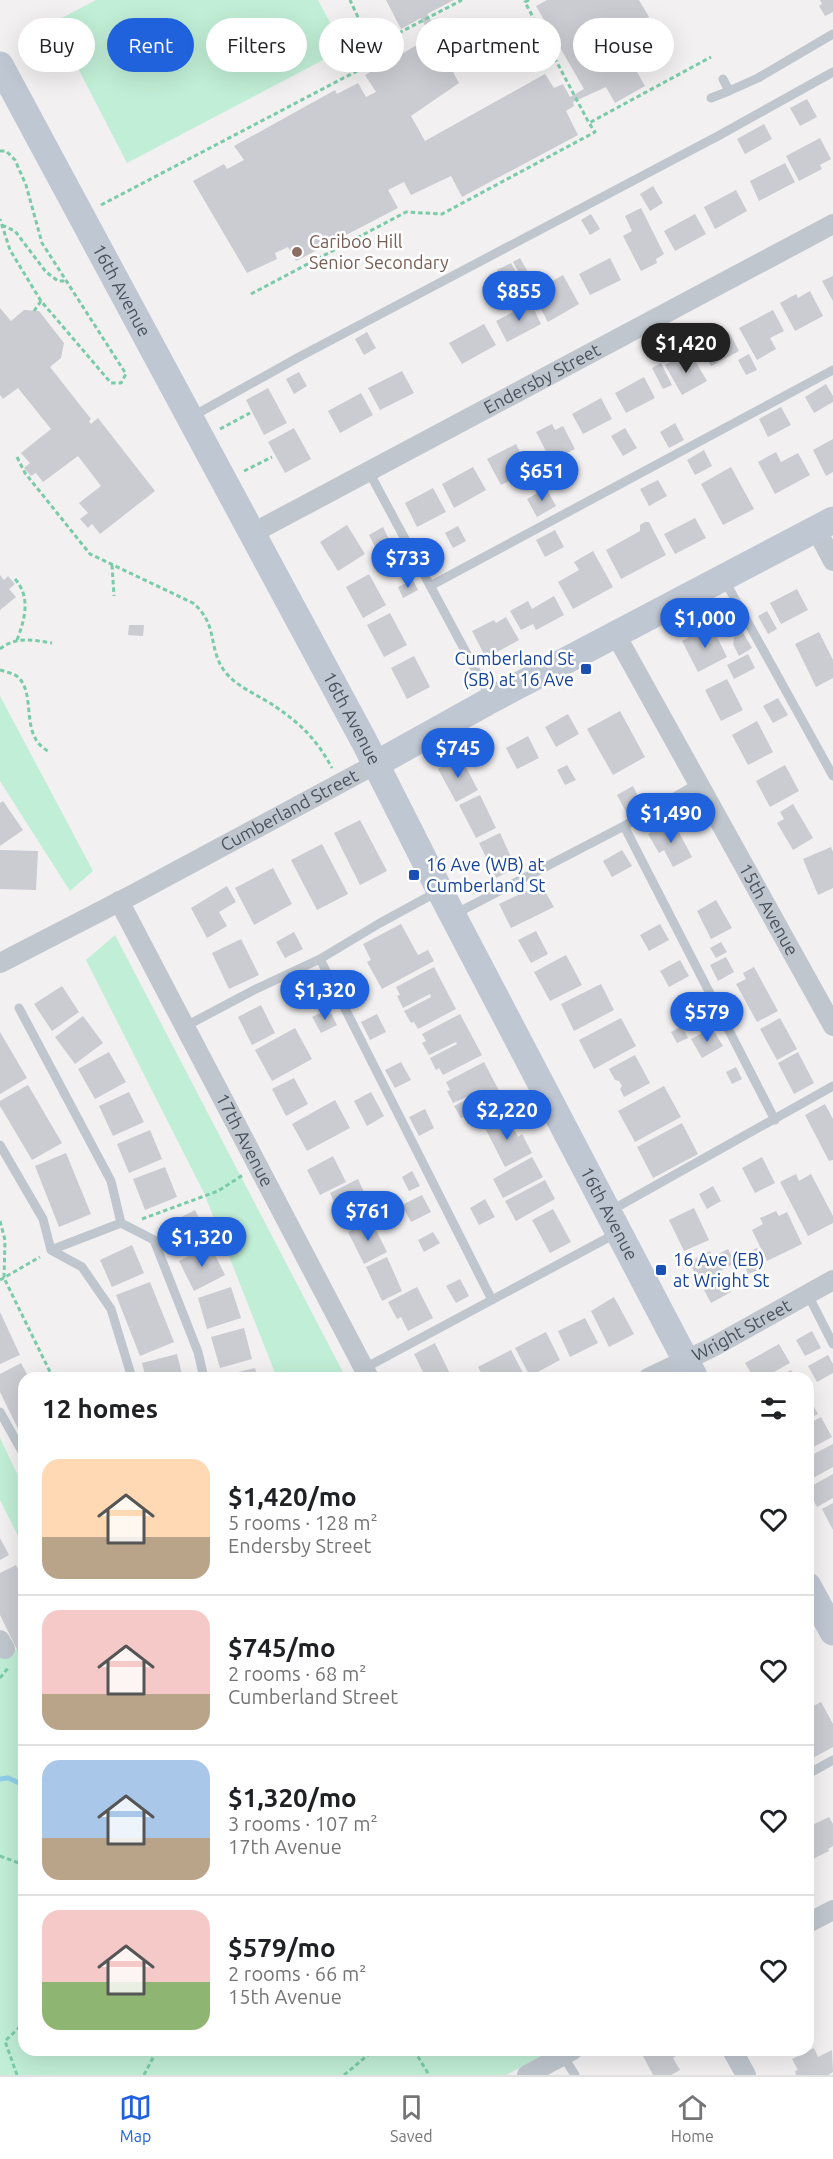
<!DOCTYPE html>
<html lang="en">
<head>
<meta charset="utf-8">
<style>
	:root { --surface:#fff; --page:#f6f6f6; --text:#202124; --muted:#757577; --line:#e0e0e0; --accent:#2062dc }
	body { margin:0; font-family:Ubuntu,sans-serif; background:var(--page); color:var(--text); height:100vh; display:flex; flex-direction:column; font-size:22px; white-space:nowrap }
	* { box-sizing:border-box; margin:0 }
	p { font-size:20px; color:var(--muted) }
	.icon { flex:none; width:33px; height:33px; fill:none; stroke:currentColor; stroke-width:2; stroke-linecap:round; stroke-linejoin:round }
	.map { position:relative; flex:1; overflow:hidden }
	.side { position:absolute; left:18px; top:1372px; width:796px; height:684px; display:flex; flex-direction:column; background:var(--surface); border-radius:18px; box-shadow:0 6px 24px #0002 }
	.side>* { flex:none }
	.guide { position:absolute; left:18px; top:18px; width:798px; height:54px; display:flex; gap:12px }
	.price { position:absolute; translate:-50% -51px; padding:0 14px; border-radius:21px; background:var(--accent); color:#fff; font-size:20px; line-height:39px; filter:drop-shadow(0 2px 3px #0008) }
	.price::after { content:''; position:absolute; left:50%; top:36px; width:18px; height:14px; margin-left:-9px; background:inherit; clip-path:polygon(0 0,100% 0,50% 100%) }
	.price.on { background:#222; color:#fff }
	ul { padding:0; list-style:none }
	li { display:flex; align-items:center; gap:18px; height:150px; padding:0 24px }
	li+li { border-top:2px solid var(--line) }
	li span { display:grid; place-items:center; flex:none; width:168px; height:120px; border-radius:18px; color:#555 }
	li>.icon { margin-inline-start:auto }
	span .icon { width:72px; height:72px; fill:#fffc; stroke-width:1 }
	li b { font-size:26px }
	h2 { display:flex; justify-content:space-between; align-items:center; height:72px; padding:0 24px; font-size:26px }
	.chip { padding:0 21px; border-radius:27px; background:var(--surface); box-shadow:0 6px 24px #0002; font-size:21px; line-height:54px }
	.chip.on { background:var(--accent); color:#fff }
	.dock { display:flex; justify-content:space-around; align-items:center; height:84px; border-top:2px solid var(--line); background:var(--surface); font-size:16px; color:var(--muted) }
	.dock a { display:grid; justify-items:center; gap:3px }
	.dock .on { color:var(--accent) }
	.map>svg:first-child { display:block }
</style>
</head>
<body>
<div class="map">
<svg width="833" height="2075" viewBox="0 0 833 2075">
	<rect width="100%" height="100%" fill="#f2f0f0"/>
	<path fill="#c1eed6" d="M96 0H318L344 49 127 163 54 22Z
		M0 696 93 871 70 891 0 781Z
		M115 935 346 1378H277L204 1193 86 960Z
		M0 1438 24 1488V1548L0 1500Z
		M24 1649V2050L551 2051 506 2075H0V1652Z"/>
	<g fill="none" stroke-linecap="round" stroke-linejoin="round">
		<path stroke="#90cfe9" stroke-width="5" d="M0 1779 8 1778 24 1785"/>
	</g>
	<path fill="#caccd2" d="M386 0H454L427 14 441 36 435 39 459 83 411 116 425 141 545 74 554 88 563 84 570 97 584 89 536 6 547 0H639L649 17 641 21 655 46 650 48 654 53 643 59 647 66 637 72 645 86 615 103 606 87 573 102 574 106 566 111 578 135 462 197 451 176 411 195 404 182 388 190 398 208 296 261 288 247 275 253 277 259 247 273 193 181 224 164 227 169 244 160 234 146 335 90 337 94 358 83 366 97 376 92 365 75 424 41 421 36 428 32 421 18 401 29Z
		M820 0H833V12L825 16 819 6 822 4Z
		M807 99 817 117 800 126 790 108Z
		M764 124 772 139 745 154 737 139Z
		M820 138 831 159 820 165 822 169 799 181 786 156Z
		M785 163 795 182 759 201 750 181Z
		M653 186 663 203 650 211 640 194Z
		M736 190 747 211 715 229 704 207Z
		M641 208 664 254 656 259 657 263 641 271 623 236 632 231 625 216Z
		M591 214 600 229 590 235 581 220Z
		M695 214 706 234 675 251 664 231Z
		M520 258 534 283 526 287 513 262Z
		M610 258 621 280 590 295 579 274Z
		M511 263 520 279 506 287 497 270Z
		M563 275 579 304 548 322 536 300 542 297 539 292 545 289 544 286Z
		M833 276V301L822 281Z
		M810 291 823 316 795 331 780 303 796 294 798 298Z
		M531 303 541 324 507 342 496 321Z
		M0 308 11 321 24 310 39 311 64 343 61 358 50 367 91 419 89 421 91 424 98 418 155 491 100 534 92 524 88 528 80 519 88 513 79 503 101 486 78 456 43 482 36 473 31 476 24 468 30 463 21 453 51 429 18 388 3 399 0 395Z
		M773 310 784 331 770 338 776 349 757 360 739 328Z
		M484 324 496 345 462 364 449 343Z
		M367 332 376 348 364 355 355 339Z
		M729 332 739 351 711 366 701 347Z
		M749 354 757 370 746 375 738 360Z
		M681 356 684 362 693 357 707 381 682 395 665 365Z
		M661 363 672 385 663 389 652 368Z
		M402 371 414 393 380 410 368 388Z
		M299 372 307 386 294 394 286 379Z
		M644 377 655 398 626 413 615 393Z
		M826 384 833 396V402L814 413 805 397Z
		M268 388 287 423 264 435 246 400Z
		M361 393 373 415 340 433 328 411Z
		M601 398 612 419 583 434 572 414Z
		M781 407 791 425 768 437 759 419Z
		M675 423 684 440 669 448 660 432Z
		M552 424 555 430 563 426 575 449 551 461 536 432Z
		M294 428 311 459 285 473 268 442Z
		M625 428 637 448 623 456 611 436Z
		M833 439V472L826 476 813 450Z
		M516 444 525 462 506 472 511 480 501 485 487 459Z
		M704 450 712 466 695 475 687 460Z
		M776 452 781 462 798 453 810 475 775 494 758 462Z
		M473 467 486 490 454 508 442 484Z
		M731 467 754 509 723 525 701 484Z
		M658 480 667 496 649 506 640 489Z
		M433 488 446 512 417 527 405 503Z
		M546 488 556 506 537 517 527 499Z
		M695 518 706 538 675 554 664 534Z
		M645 522H649L666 555 621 579 606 550 640 531V525Z
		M347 525 365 554 338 571 320 542Z
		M458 526 466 541 453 548 445 533Z
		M383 527 392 545 378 553 369 535Z
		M555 530 564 547 545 557 536 540Z
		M593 551 613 587 573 609 558 582 579 570 574 562Z
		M369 574 386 605 363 618 346 587Z
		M0 575 4 580 8 576 15 584 9 589 16 597 0 610Z
		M413 580 418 590 403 598 398 587Z
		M797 589 808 610 781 624 770 603Z
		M554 596 564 615 536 630 533 624 521 630 510 611 528 601 532 609Z
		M767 611 777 629 768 634 758 616Z
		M390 613 407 645 384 657 367 625Z
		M506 617 519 640 486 658 472 631 494 620 496 623Z
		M129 625H144L143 636 128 635Z
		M711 625 727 657 698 672 682 641Z
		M741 629 752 648 739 656 733 644 735 633Z
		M819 632 833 660V678L816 687 795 644Z
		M748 654 755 668 734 679 727 665Z
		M414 656 430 687 407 699 391 668Z
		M727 679 743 710 721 721 705 690Z
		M778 698 788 715 773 723 763 706Z
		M620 711 645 757 613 775 587 729Z
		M568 714 579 734 556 747 545 727Z
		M757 721 773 752 748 765 732 735Z
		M528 736 539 758 517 769 506 748Z
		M460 756 478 790 456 802 438 769Z
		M567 765 576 780 565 785 557 770Z
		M785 765 799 791 770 807 756 781Z
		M633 786 642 804 626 812 617 795Z
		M480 795 496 828 476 838 459 805Z
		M3 801 23 830 0 846V803Z
		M793 804 813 838 793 850 777 823 784 819 780 812Z
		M360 820 387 871 360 885 334 833Z
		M673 821 692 857 673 867 664 850 659 853 648 834Z
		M500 833 516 868 496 878 479 843Z
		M322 844 348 894 317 910 291 860Z
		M831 847 833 852V888L818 895 803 859Z
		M0 850 38 851 36 890 0 889Z
		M622 850 632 866 612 877 603 861Z
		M273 868 292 904 254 925 235 888Z
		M541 884 554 907 511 928 499 904Z
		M227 886 236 902 219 912 227 926 207 938 191 908Z
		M716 900 732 928 711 939 697 911Z
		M401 924 418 955 428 950 434 961 382 989 367 962 371 960 363 944Z
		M660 924 669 940 649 951 640 935Z
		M536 931 548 954 531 963 518 940Z
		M294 932 303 949 285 958 276 942Z
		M241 939 259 975 229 989 212 953Z
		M721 942 727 952 716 958 710 948Z
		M566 955 582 985 550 1001 534 972Z
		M726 957 734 972 718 981 710 965Z
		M680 960 689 976 669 987 660 971Z
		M434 967 456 1009 418 1029 414 1022 411 1023 404 1011 431 997 430 994 403 1008 397 996 400 995 396 987Z
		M754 967 778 1011 757 1022 736 984 746 979 743 973Z
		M601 984 614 1010 574 1031 561 1004Z
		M62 986 79 1012 52 1031 34 1004Z
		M698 995 706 1011 697 1016 689 1000Z
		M261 1005 275 1033 252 1045 238 1017Z
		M329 1009 337 1025 321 1033 312 1017Z
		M377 1014 386 1032 370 1040 361 1022Z
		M460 1014 482 1055 443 1075 439 1068 436 1070 430 1058 457 1044 456 1042 429 1055 422 1043 426 1041 422 1034Z
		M83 1016 103 1043 75 1064 55 1037Z
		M621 1018 636 1046 594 1069 579 1040Z
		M780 1018 797 1049 777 1060 760 1029Z
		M682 1026 688 1038 677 1043 671 1032Z
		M295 1028 312 1059 272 1081 255 1050Z
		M712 1028 723 1046 702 1058 691 1039Z
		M0 1032 27 1078 0 1094Z
		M109 1052 126 1082 95 1099 78 1069Z
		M798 1052 814 1083 794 1094 778 1063Z
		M635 1055 650 1083 624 1097 620 1089 622 1086 619 1081 615 1080 609 1069Z
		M401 1062 411 1080 395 1088 385 1070Z
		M484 1062 506 1104 468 1124 464 1117 461 1118 454 1106 481 1092 480 1091 453 1103 447 1091 450 1090 446 1082Z
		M736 1067 742 1079 732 1084 726 1072Z
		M294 1078 308 1104 286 1116 272 1089Z
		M28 1085 62 1143 32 1160 0 1106V1101Z
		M664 1086 681 1117 635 1142 618 1111Z
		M129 1092 144 1122 113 1136 99 1106Z
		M371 1092 384 1116 367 1126 354 1101Z
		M335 1100 350 1128 307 1151 292 1124Z
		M825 1104 833 1119V1160L829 1161 805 1115Z
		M425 1109 434 1128 419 1136 409 1117Z
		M506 1114 518 1137 522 1134 532 1153 505 1167 484 1126Z
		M682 1123 698 1154 653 1178 637 1147Z
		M150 1130 162 1159 129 1173 117 1144Z
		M66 1153 91 1214 59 1227 35 1166Z
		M333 1156 346 1182 320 1195 307 1170Z
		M532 1157 543 1177 503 1198 493 1179Z
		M762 1157 775 1183 755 1193 742 1168Z
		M165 1167 177 1197 145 1210 133 1179Z
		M412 1171 420 1186 409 1191 402 1177Z
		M796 1174 799 1181 811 1174 833 1216V1223L808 1236 780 1182Z
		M358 1179 373 1213 348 1225 342 1211 339 1212 330 1193Z
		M545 1180 555 1199 516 1221 505 1201Z
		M713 1186 721 1201 707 1209 699 1194Z
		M422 1195 431 1212 411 1222 402 1205Z
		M485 1199 495 1217 479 1225 470 1208Z
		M694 1208 709 1240 684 1251 669 1220Z
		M553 1209 571 1242 550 1253 532 1220Z
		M195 1210 209 1238 176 1254 163 1226Z
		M776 1211 779 1216 787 1212 802 1244 767 1261 752 1230 763 1224 760 1218Z
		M371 1220 387 1252 364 1264 348 1232Z
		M433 1232 440 1243 424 1252 418 1240Z
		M132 1245 144 1273 112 1287 100 1260Z
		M210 1245 225 1275 194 1291 179 1261Z
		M757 1248 765 1267 748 1274 740 1256Z
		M728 1249 735 1263 720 1271 731 1292 711 1303 689 1262 710 1251 713 1257Z
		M387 1257 402 1291 382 1301 366 1267Z
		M460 1279 469 1296 456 1303 446 1286Z
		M150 1282 174 1342 140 1356 116 1295Z
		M231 1287 241 1318 207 1329 198 1298Z
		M417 1287 433 1318 408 1331 401 1317 397 1319 388 1302Z
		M614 1297 634 1334 609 1347 591 1311Z
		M0 1312 20 1355 0 1364Z
		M585 1318 598 1343 570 1357 558 1331Z
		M244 1328 252 1359 220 1368 211 1337Z
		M812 1331 821 1348 805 1356 796 1340Z
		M546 1332 560 1360 530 1376 515 1348Z
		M435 1343 452 1378H426L414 1354Z
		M779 1344 790 1363 763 1378H754L745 1363Z
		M511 1350 524 1375 517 1378H484L478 1367Z
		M177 1354 183 1378H146L142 1363Z
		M828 1355 833 1364V1373L817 1382 808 1366Z
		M21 1363 29 1378H24V1437H22L0 1392V1374Z
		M255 1368 258 1378H221V1376Z
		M791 1370 796 1378H775Z
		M808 1396 818 1414 808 1419Z
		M821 1417 832 1437 808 1450V1424Z
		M833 1444V1467L808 1481V1457Z
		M833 1474V1498L817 1507 813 1500 810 1502 808 1488Z
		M833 1503V1530L822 1509Z
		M0 1538 9 1555 0 1560Z
		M16 1565 24 1580V1664L0 1615V1573Z
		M821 1702 833 1724V1747L811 1759 808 1754V1709Z
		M829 1817 833 1824V1846L828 1849 829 1851 813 1859 808 1850V1827Z
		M814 2048 818 2057 832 2050 833 2072 828 2075H796L795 2071 798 2070 792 2059Z
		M648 2050H673L676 2056 673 2058 680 2070 671 2075H653L642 2054Z"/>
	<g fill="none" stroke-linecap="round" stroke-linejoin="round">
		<path stroke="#7acbaa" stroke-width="3" stroke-dasharray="4.5 3" stroke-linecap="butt" d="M529 0 525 2 589 123
			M372 47 462 0
			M0 151H6L15 160 26 185 42 243 126 374 121 383H111L41 301 10 250 0 219
			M101 205 378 60 350 0
			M2 225 15 231 46 272 58 281H65
			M251 294 406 212 442 214 595 132 589 123 711 57
			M34 311 41 301
			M220 429 250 413
			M17 457 25 473 90 554 193 603C218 624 208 646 223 669 235 687 259 695 276 707 302 725 317 740 332 768
			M244 471 272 457
			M112 565 114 596
			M15 579C31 597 25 619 17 640
			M0 649C16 636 32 640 52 643
			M0 670C6 672 13 673 18 677 37 695 19 735 48 751
			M142 1219 218 1191 243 1175
			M0 1221 5 1240 4 1278 53 1378
			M0 1280 40 1257
			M0 1678 8 1668
			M0 1856 24 1865
			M414 2050 429 2075
			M17 2075 5 2041 24 2023
			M144 2075 157 2050
			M344 2075 374 2050"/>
		<path stroke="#bfc6ce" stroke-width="9" d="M723 79 729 91 758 78 833 34
			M711 98 729 91
			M193 416 299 357 718 136 833 72
			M369 472 490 697
			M725 581 833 776
			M430 586 833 370
			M624 826 775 1120
			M455 914 624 826 699 783
			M320 959 492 1300
			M19 1008 111 1181 121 1223
			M184 1027 254 990 320 959 380 923 437 892
			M0 1145 43 1219 51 1250 82 1267 111 1309 132 1378
			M610 1211 833 1086
			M51 1250 121 1223 154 1240 198 1352 204 1378
			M807 1293 833 1344
			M363 1369 615 1234
			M0 1412 24 1455
			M808 1774 833 1760
			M563 2056 575 2075"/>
		<g stroke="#bfc6ce" stroke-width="20">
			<path d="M816 529 833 561"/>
			<path id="s1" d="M251 534 833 224"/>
			<path id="s2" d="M616 635 833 1026"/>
			<path id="s3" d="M119 901 369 1378"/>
			<path id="s4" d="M0 963 134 894 376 764"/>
			<path id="s5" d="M648 1378 711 1348 833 1280"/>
			<path d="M0 1640 5 1649"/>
			<path d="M808 1923 833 1910"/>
			<path d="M732 2050 746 2075"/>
			<path d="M527 2075 573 2050"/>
		</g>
		<g stroke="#bfc7d3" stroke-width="27">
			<path id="s6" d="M0 65 364 741 440 891 695 1378"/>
			<path d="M376 764 491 700 833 520"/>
			<path d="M808 1586 833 1632"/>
		</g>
	</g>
	<circle fill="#8d6e63" stroke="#fff" stroke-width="2" cx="297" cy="252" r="6"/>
	<g fill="#1a4fb4" stroke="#fff" stroke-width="2">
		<rect x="580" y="663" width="12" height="12" rx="3"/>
		<rect x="408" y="869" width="12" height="12" rx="3"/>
		<rect x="655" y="1264" width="12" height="12" rx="3"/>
	</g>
	<g text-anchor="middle" stroke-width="5" stroke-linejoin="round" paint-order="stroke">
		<g font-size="18" fill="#785e54" stroke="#fff" text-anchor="start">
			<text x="309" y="248">Cariboo Hill<tspan x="309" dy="21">Senior Secondary</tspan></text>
		</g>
		<g font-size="18" fill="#49525d" stroke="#fff">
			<text dy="6" stroke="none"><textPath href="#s6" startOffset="256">16th Avenue</textPath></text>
			<text dy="6" stroke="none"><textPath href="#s1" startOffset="330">Endersby Street</textPath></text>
			<text dy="6" stroke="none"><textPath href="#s6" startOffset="742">16th Avenue</textPath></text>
			<text dy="6" stroke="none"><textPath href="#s4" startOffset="327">Cumberland Street</textPath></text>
			<text dy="6" stroke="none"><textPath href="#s2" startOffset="314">15th Avenue</textPath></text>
			<text dy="6" stroke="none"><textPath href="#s3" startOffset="270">17th Avenue</textPath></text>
			<text dy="6" stroke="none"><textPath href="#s6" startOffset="1300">16th Avenue</textPath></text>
			<text dy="6" stroke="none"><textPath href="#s5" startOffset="105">Wright Street</textPath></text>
		</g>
		<g font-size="18" fill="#164399" stroke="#fff" text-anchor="start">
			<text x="574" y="665" text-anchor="end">Cumberland St<tspan x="574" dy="21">(SB) at 16 Ave</tspan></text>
			<text x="426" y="871">16 Ave (WB) at<tspan x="426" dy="21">Cumberland St</tspan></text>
			<text x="673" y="1266">16 Ave (EB)<tspan x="673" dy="21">at Wright St</tspan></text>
		</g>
	</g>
</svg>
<b class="price" style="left:519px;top:322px">$855</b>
<b class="price on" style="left:686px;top:374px">$1,420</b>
<b class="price" style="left:542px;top:502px">$651</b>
<b class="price" style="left:408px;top:589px">$733</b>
<b class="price" style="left:705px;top:649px">$1,000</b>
<b class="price" style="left:458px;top:779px">$745</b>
<b class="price" style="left:671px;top:844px">$1,490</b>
<b class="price" style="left:325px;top:1021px">$1,320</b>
<b class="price" style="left:707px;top:1043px">$579</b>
<b class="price" style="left:507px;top:1141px">$2,220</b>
<b class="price" style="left:368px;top:1242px">$761</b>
<b class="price" style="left:202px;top:1268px">$1,320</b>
<div class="guide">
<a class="chip">Buy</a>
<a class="chip on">Rent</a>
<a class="chip">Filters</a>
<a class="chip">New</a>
<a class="chip">Apartment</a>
<a class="chip">House</a>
</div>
<section class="side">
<h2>12 homes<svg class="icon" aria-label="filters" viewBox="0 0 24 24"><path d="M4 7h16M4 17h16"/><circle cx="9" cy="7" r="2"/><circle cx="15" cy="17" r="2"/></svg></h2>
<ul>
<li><span style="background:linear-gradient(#ffd9b3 65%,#b9a48a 0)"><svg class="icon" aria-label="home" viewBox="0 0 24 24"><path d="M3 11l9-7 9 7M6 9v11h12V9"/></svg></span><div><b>$1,420/mo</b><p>5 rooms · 128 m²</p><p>Endersby Street</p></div><svg class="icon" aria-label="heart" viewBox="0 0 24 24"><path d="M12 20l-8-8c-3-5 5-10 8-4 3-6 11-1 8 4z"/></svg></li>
<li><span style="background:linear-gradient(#f6c9c9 70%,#b9a48a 0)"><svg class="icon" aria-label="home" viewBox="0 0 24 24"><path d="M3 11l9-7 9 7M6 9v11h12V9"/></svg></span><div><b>$745/mo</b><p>2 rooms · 68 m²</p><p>Cumberland Street</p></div><svg class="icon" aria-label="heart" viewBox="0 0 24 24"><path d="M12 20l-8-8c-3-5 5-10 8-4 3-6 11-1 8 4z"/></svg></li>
<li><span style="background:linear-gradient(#a9c7e8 65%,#b9a48a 0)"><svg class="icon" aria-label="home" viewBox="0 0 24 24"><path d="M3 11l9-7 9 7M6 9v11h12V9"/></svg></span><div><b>$1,320/mo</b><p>3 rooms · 107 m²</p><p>17th Avenue</p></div><svg class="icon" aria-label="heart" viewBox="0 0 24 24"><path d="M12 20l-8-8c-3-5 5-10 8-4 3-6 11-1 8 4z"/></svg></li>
<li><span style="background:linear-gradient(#f6c9c9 60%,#8fb573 0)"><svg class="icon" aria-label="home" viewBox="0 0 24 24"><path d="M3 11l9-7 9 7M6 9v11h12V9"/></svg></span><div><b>$579/mo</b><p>2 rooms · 66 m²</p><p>15th Avenue</p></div><svg class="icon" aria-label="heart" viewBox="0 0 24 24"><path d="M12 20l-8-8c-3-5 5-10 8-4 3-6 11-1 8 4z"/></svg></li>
</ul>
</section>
</div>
<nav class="dock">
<a class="on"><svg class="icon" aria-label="map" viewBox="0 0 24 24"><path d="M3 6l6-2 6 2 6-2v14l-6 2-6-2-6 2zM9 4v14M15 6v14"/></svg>Map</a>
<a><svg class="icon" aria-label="saved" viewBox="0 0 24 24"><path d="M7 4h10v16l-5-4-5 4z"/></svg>Saved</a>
<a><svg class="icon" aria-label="home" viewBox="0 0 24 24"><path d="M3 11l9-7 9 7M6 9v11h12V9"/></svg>Home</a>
</nav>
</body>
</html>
